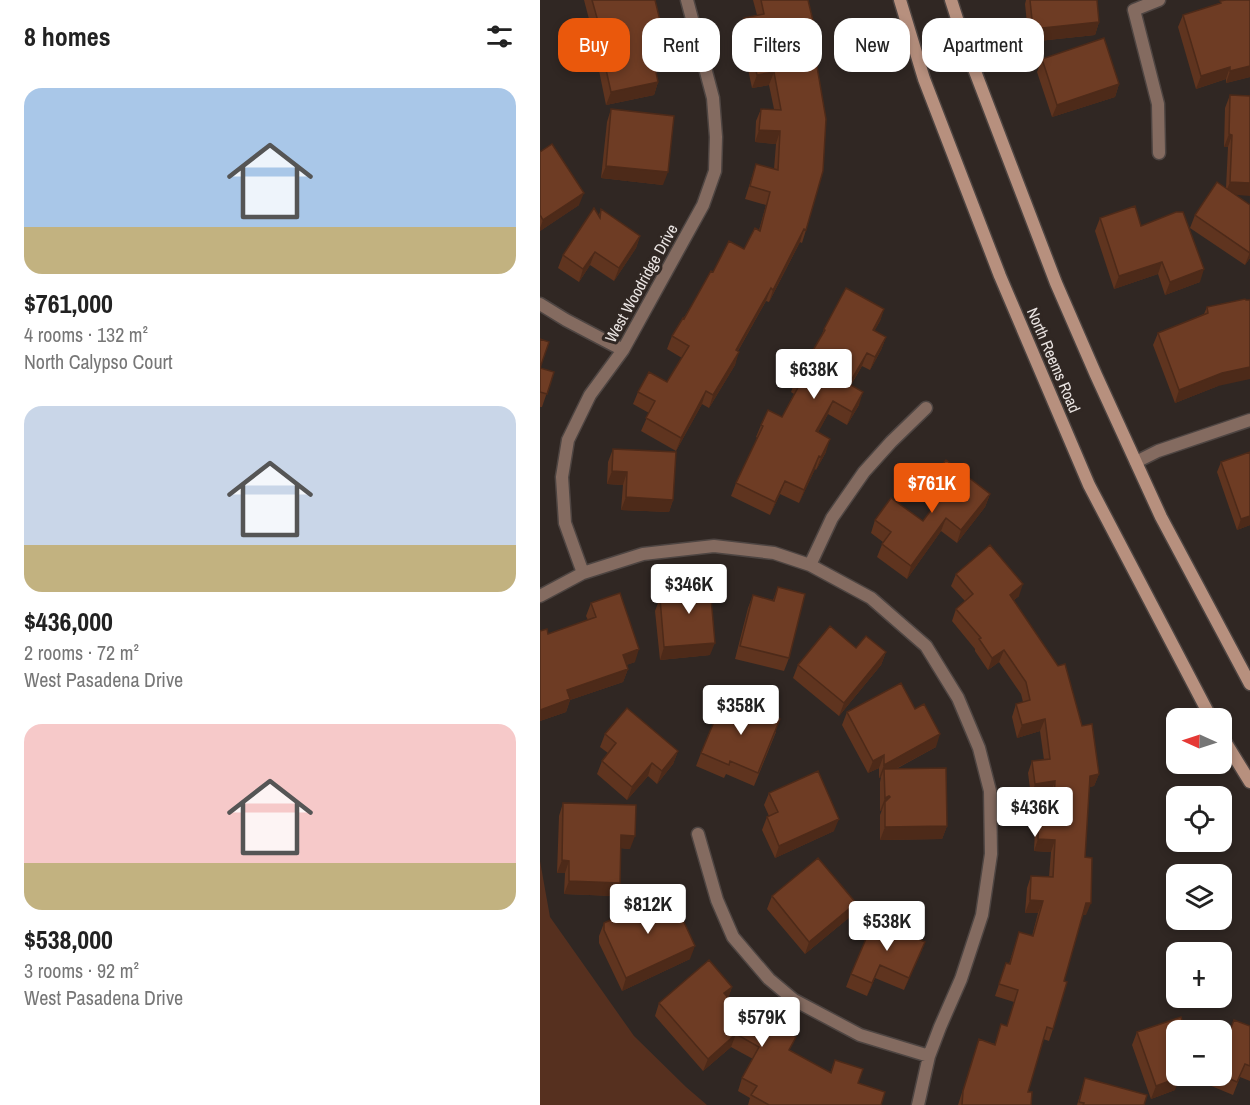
<!DOCTYPE html>
<html lang="en">
<head>
<meta charset="utf-8">
<style>
	:root { --surface:#fff; --page:#f6f6f6; --text:#222; --muted:#767676; --accent:#ea580c }
	body { margin:0; font-family:"Archivo Narrow",sans-serif; background:var(--page); color:var(--text); height:100vh; display:flex; flex-direction:column; font-size:22px; white-space:nowrap }
	* { box-sizing:border-box; margin:0 }
	p { font-size:20px; color:var(--muted) }
	.icon { flex:none; width:33px; height:33px; fill:none; stroke:currentColor; stroke-width:2; stroke-linecap:round; stroke-linejoin:round }
	.map { position:relative; flex:1; overflow:hidden }
	.drawer { display:flex; flex-direction:column; background:var(--surface); width:540px }
	.drawer>* { flex:none }
	.guide { position:absolute; left:18px; top:18px; width:570px; height:54px; display:flex; gap:12px }
	.needle { width:39px; rotate:273deg }
	.tools { position:absolute; left:626px; top:708px; display:grid; gap:12px }
	.tools a { display:grid; place-items:center; width:66px; height:66px; border-radius:12px; background:var(--surface); box-shadow:0 3px 9px #0003; font-size:30px }
	.price { position:absolute; translate:-50% -51px; padding:0 14px; border-radius:6px; background:#fff; color:#222; font-size:20px; line-height:39px; filter:drop-shadow(0 2px 3px #0008) }
	.price::after { content:''; position:absolute; left:50%; top:36px; width:18px; height:14px; margin-left:-9px; background:inherit; clip-path:polygon(0 0,100% 0,50% 100%) }
	.price.active { background:var(--accent); color:#fff }
	ul { padding:0; list-style:none }
	li { display:grid; align-content:center; gap:12px; height:318px; padding:0 24px }
	li span { display:grid; place-items:center; height:186px; border-radius:18px; color:#555 }
	li>.icon { margin-inline-start:auto }
	span .icon { width:108px; height:108px; fill:#fffc; stroke-width:1 }
	li b { font-size:26px }
	h2 { display:flex; justify-content:space-between; align-items:center; height:72px; padding:0 24px; font-size:26px }
	.tag { padding:0 21px; border-radius:18px; background:var(--surface); box-shadow:0 3px 9px #0003; font-size:21px; line-height:54px }
	.tag.active { background:var(--accent); color:#fff }
	main { display:flex; flex:1; min-height:0 }
	.map>svg:first-child { display:block }
</style>
</head>
<body>
<main>
<section class="drawer">
<h2>8 homes<svg class="icon" aria-label="filters" viewBox="0 0 24 24"><path d="M4 7h16M4 17h16"/><circle cx="9" cy="7" r="2"/><circle cx="15" cy="17" r="2"/></svg></h2>
<ul>
<li><span style="background:linear-gradient(#a9c7e8 75%,#c2b280 0)"><svg class="icon" aria-label="home" viewBox="0 0 24 24"><path d="M3 11l9-7 9 7M6 9v11h12V9"/></svg></span><div><b>$761,000</b><p>4 rooms · 132 m²</p><p>North Calypso Court</p></div></li>
<li><span style="background:linear-gradient(#c9d6e8 75%,#c2b280 0)"><svg class="icon" aria-label="home" viewBox="0 0 24 24"><path d="M3 11l9-7 9 7M6 9v11h12V9"/></svg></span><div><b>$436,000</b><p>2 rooms · 72 m²</p><p>West Pasadena Drive</p></div></li>
<li><span style="background:linear-gradient(#f6c9c9 75%,#c2b280 0)"><svg class="icon" aria-label="home" viewBox="0 0 24 24"><path d="M3 11l9-7 9 7M6 9v11h12V9"/></svg></span><div><b>$538,000</b><p>3 rooms · 92 m²</p><p>West Pasadena Drive</p></div></li>
</ul>
</section>
<div class="map">
<svg width="710" height="1105" viewBox="0 0 710 1105">
	<rect width="100%" height="100%" fill="#302723"/>
	<path fill="#56301f" d="M0 861 10 917 94 1036 146 1087 167 1105H0Z"/>
	<g fill="none" stroke-linecap="round" stroke-linejoin="round">
		<g stroke="#4e4542" stroke-width="15">
			<path id="minor" d="M619 153 618 104 594 10 619 0
				M0 304 26 320 83 350
				M596 462 618 451 710 420
				M270 565 292 518 324 472 351 442 386 408
				M43 573 25 523 22 477 28 440 50 395 83 350 163 205 175 171 176 137 173 98 147 0
				M0 596 43 573 103 554 174 546 234 553 270 565 331 598 386 646 418 698 439 748 450 791 451 854 442 915 421 979 400 1027 389 1056 378 1105
				M158 834 177 900 193 937 229 979 254 1000 320 1035 389 1056"/>
		</g>
		<g stroke="#4e4542" stroke-width="15">
			<path id="secondary" d="M360 0 384 79 460 276 549 485 671 718
				M411 0 428 53 516 283 556 375 621 517 710 684
				M681 735 710 782"/>
		</g>
		<use href="#minor" stroke="#846b60" stroke-width="12"/>
		<use href="#secondary" stroke="#b7907e" stroke-width="12"/>
	</g>
	<path fill="#5f341f" d="M44 0H115L121 57 114 59 118 82 114 95 66 105 54 46 55 42Z
		M213 0H268L271 34 266 230 262 243 260 242 229 302 226 301 198 351 195 365 169 408 162 404 136 451 101 431 109 413 93 404 98 392 127 382 142 358 127 349 132 336 173 272 204 249 219 230 226 205 205 199 216 164 234 169 236 144 215 142 216 121 221 109H234L229 85 212 88 200 31 204 18 217 15Z
		M486 0H557L559 22 555 35 489 42 485 4Z
		M680 1 710 77 686 83V79L656 89 638 27 643 15 680 3Z
		M502 59 579 84 575 97 512 117 497 72Z
		M690 95 696 195 710 205V258L705 265 650 228 655 215 686 188 688 147H684L685 108Z
		M71 109 123 185 61 178 67 122Z
		M0 152 39 205 0 231Z
		M61 209 100 236 96 248 74 281 50 265 39 282 18 268 23 255 59 215Z
		M560 218 601 226 660 282 625 295 618 274 574 289 555 231Z
		M706 300 678 386 635 403 613 345 618 333 664 314 667 307Z
		M344 309 340 321 334 331 346 337 341 350 330 370 322 366 311 385 319 405 307 425 288 414 278 432 286 452 276 470 275 469 259 503 240 494 230 515 191 496 196 483 218 438 216 437 221 425 242 417 254 394 251 392 256 379 281 337 284 329Z
		M0 368 14 372 2 407H0Z
		M73 449 133 500 129 512 81 510 83 485 67 484 68 462Z
		M681 462 710 525 697 530 677 472Z
		M392 479 450 494 445 507 417 543 401 531 367 579 337 557 343 542 331 533 335 520 383 521 399 501 387 492Z
		M416 574 479 596 473 601 542 726 559 774 554 786 549 787 545 857 546 915H542L524 981 513 1029 509 1041 503 1039 488 1092 491 1105H418L439 1039 455 1044 461 1024 467 1026 474 1002 455 996 466 963 469 964 479 932 492 936 498 913H485L487 888 491 876 509 877 511 852 494 851 495 830 499 818 509 819 511 793 491 796 488 773 492 761 504 760 500 731 477 738 472 717 476 704 483 702 481 694 459 662 448 670 435 651V649L412 621 416 609 425 601 411 586Z
		M145 577 170 655 120 660 115 611 120 598 141 596 140 590Z
		M238 587 249 658 244 671 195 659 208 608 213 595 233 600Z
		M51 603 95 662 86 665 88 669 83 682 30 700 26 712 0 721V631L8 634 48 620 46 616Z
		M316 648 346 652 341 665 299 716 253 678 258 665Z
		M187 697 236 732 214 786 186 774 184 778 156 766 161 753 181 715Z
		M307 712 396 747 356 769 407 826 402 839 340 840V815L342 810 340 811V782L341 777 339 778V768L328 773 302 725Z
		M65 734 138 751 133 764 117 784 108 776 87 800 57 774 62 761 68 753 60 747Z
		M229 793 294 831 235 858 222 830 227 817 229 816 224 805Z
		M23 803 90 849 81 848 75 896 24 894 25 873H17L19 816Z
		M232 896 311 916 265 954 227 909Z
		M64 923 150 959 82 991 59 943V936Z
		M385 942 364 990 335 978 327 996 306 987 311 974Z
		M192 987 188 998 217 1031 290 1073 295 1060 318 1083 341 1105H208L210 1098 198 1091 202 1078 213 1059 191 1047 163 1071 115 1016 119 1003Z
		M710 1026V1081L700 1077 693 1095 669 1085 672 1076H681Z
		M636 1030 635 1090 611 1099 592 1045 597 1032Z
		M545 1078 604 1105H537Z"/>
	<path fill="#4d2a19" d="M559 22 555 35 489 42 493 29Z
		M274 25 270 38V26Z
		M126 45 121 57 107 60 111 47Z
		M710 66V77L686 83 690 71Z
		M690 67 686 79 656 89 661 76Z
		M234 72 229 85 212 88 217 75Z
		M118 82 114 95 66 105 71 92Z
		M579 84 575 97 512 117 517 105Z
		M219 130 240 131 236 144 215 142Z
		M689 134 692 135 688 147H684Z
		M66 166 128 172 123 185 61 178Z
		M690 182 710 183V196L685 194Z
		M44 193 39 205 0 231V228L3 220Z
		M264 229 260 242 229 302 233 290Z
		M100 236 96 248 74 281 79 268Z
		M55 252 50 265 39 282 43 269Z
		M710 252V258L705 265Z
		M622 262 618 274 574 289 579 276Z
		M664 269 660 282 625 295 630 282Z
		M231 288 226 301 191 363 196 350Z
		M344 309 340 321 328 343 333 330Z
		M346 337 341 350 330 370 335 357Z
		M199 352 195 365 169 408 173 395Z
		M327 353 322 366 304 396 309 384Z
		M710 367V379L678 386 635 403 639 390 682 373Z
		M166 391 162 404 136 451 141 438Z
		M323 392 319 405 307 425 312 412Z
		M293 401 288 414 272 444 276 431Z
		M290 439 286 452 276 470 281 457Z
		M279 456 275 469 259 503 264 490Z
		M72 471 87 472 83 485 67 484Z
		M245 481 240 494 230 515 235 502Z
		M450 494 445 507 417 543 421 530Z
		M86 497 133 500 129 512 81 510Z
		M710 516V525L697 530 701 519Z
		M406 518 401 531 367 579 371 566Z
		M483 584 479 596 465 607 470 595Z
		M175 643 170 655 120 660 124 647Z
		M99 649 95 662 78 668 83 655Z
		M464 650 459 662 448 670 452 658Z
		M346 652 341 665 299 716 304 703Z
		M88 669 83 682 30 700 26 712 0 721V710L27 690Z
		M505 719 500 731 477 738 482 725Z
		M400 734 396 747 344 775V769L341 777 339 778 344 765Z
		M138 751 133 764 117 784 122 771Z
		M344 755 339 768 328 773 333 761Z
		M112 763 108 776 87 800 92 787Z
		M559 774 554 786 545 788 550 776Z
		M515 781 511 793 491 796 495 784Z
		M349 796 345 809V802L342 810 340 811 345 798Z
		M299 819 294 831 235 858 239 846Z
		M407 826 402 839 340 840 345 827Z
		M81 835 95 836 90 849 77 848Z
		M498 839 515 840 511 852 494 851Z
		M22 860 29 861 25 873H17Z
		M29 881 80 883 75 896 24 894Z
		M490 900 503 901 498 913H485Z
		M316 903 311 916 265 954 269 942Z
		M546 903H551L546 915H541Z
		M385 942 380 955 364 990 369 978Z
		M155 946 150 959 82 991 86 978Z
		M340 965 335 978 327 996 332 983Z
		M192 987 188 999 184 993Z
		M196 1034 191 1047 163 1071 168 1059Z
		M640 1077 635 1090 611 1099 616 1086Z"/>
	<path fill="#6e3c24" stroke="#4d2a19" stroke-width="1.5" d="M52 0H115L126 45 111 47 118 82 71 92 58 33 61 32Z
		M221 0H268L274 25 270 26 286 119 283 171 266 230 264 229 233 290 231 288 196 350 199 352 173 395 166 391 141 438 106 418 115 401 98 392 109 372 127 382 149 346 132 336 143 318 144 319 171 271 173 272 189 241 204 249 215 228 220 231 230 192 210 186 216 164 238 170 240 131 219 130 221 109 241 110 234 72 217 75 204 18 224 14Z
		M490 0H557L559 22 493 29Z
		M686 0H710V66L690 71V67L661 76 643 15 681 3 680 1Z
		M564 38 579 84 517 105 502 59Z
		M690 95 710 96V183L690 182 692 135 689 134Z
		M71 109 134 116 128 172 66 166Z
		M12 144 44 193 3 220 0 215V152Z
		M677 182 710 205V253L655 215Z
		M595 206 601 226 636 212H643L664 269 630 282 622 262 579 276 560 218Z
		M54 208 60 218 61 209 100 236 79 268 55 252 43 269 23 255Z
		M306 288 344 309 333 330 346 337 335 357 327 353 309 384 323 392 312 412 293 401 276 431 290 439 281 457 279 456 264 490 245 481 235 502 196 483 223 426 221 425 228 410 242 417 261 382 256 379 285 330 284 329Z
		M705 299 706 300H710V367L682 373 639 390 618 333 668 313 667 307Z
		M0 339 9 342 0 368Z
		M0 368 14 372 7 394 0 392Z
		M73 449 136 452 133 500 86 497 87 472 72 471Z
		M710 452V516L701 519 681 462Z
		M406 460 450 494 421 530 406 518 371 566 342 544 351 532 335 520 351 498 383 521 406 490 392 479Z
		M450 545 483 584 470 595 518 666 525 664 542 726 552 724 559 774 550 776 545 857 552 858 551 903H546L524 981 527 982 513 1029 507 1027 488 1092H492L491 1105H422L423 1091 439 1039 455 1045 461 1024 467 1026 478 990 459 984 466 963 470 964 479 932 493 936 503 901 490 900 491 876 513 877 515 840 498 839 499 818 513 819 515 781 495 784 492 761 510 759 505 719 482 725 476 704 490 700 486 682 464 650 452 658 439 639 441 638 416 609 433 594 416 574Z
		M169 575 175 643 124 647 120 598 147 596 145 577Z
		M238 587 265 594 249 658 200 646 213 595 234 601Z
		M80 593 99 649 83 655 88 669 27 690 30 699 0 710V631L7 629 8 634 56 617 51 603Z
		M290 626 316 648 326 636 346 652 304 703 258 665Z
		M361 683 375 709 384 704 400 734 344 765V755L333 761 307 712Z
		M187 697 240 719 218 773 190 761 189 765 161 753 181 705 182 719Z
		M87 708 138 751 122 771 112 763 92 787 62 761 76 743 65 734Z
		M406 768 407 826 345 827V802L350 797 349 796 345 798 344 769Z
		M278 771 299 819 239 846 227 817 238 812 229 793Z
		M23 803 96 805 95 836 81 835 80 883 29 881V861L22 860Z
		M278 858 316 903 269 942 232 896Z
		M130 892 155 946 86 978 64 930V923Z
		M334 920 385 942 369 978 340 965 332 983 311 974Z
		M169 960 192 987 184 993 217 1031 224 1019 256 1037 249 1050 291 1073 295 1060 323 1069 318 1083 345 1092 341 1105H229L211 1095 217 1086 202 1078 219 1047 196 1034 168 1059 119 1003Z
		M641 1017 645 1030H636V1057L632 1055 636 1067V1076H639L640 1077 616 1086 597 1032Z
		M694 1020 710 1026V1066L705 1064 697 1082 681 1075V1054Z
		M545 1078 607 1095 604 1105H543L544 1103 539 1102Z"/>
	<g text-anchor="middle" stroke-width="6" stroke-linejoin="round" paint-order="stroke">
		<g font-size="16" fill="#eae4e2" stroke="#302723">
			<text transform="translate(101 283) rotate(-61)" y="6">West Woodridge Drive</text>
			<text transform="translate(514 360) rotate(67)" y="6">North Reems Road</text>
		</g>
	</g>
</svg>
<div class="tools">
<a><svg class="needle" viewBox="-14 -14 28 28"><path d="M0-13l5 13h-10z" fill="#e53935"/><path d="M0 13l5-13h-10z" fill="#767676"/></svg></a>
<a><svg class="icon" aria-label="locate" viewBox="0 0 24 24"><circle cx="12" cy="12" r="6"/><path d="M12 2v4M12 18v4M2 12h4M18 12h4"/></svg></a>
<a><svg class="icon" aria-label="layers" viewBox="0 0 24 24"><path d="M12 4l9 5-9 5-9-5zM3 14l9 5 9-5"/></svg></a>
<a>+</a>
<a>−</a>
</div>
<b class="price" style="left:274px;top:400px">$638K</b>
<b class="price active" style="left:392px;top:514px">$761K</b>
<b class="price" style="left:149px;top:615px">$346K</b>
<b class="price" style="left:201px;top:736px">$358K</b>
<b class="price" style="left:495px;top:838px">$436K</b>
<b class="price" style="left:108px;top:935px">$812K</b>
<b class="price" style="left:347px;top:952px">$538K</b>
<b class="price" style="left:222px;top:1048px">$579K</b>
<div class="guide">
<a class="tag active">Buy</a>
<a class="tag">Rent</a>
<a class="tag">Filters</a>
<a class="tag">New</a>
<a class="tag">Apartment</a>
</div>
</div>
</main>
</body>
</html>
